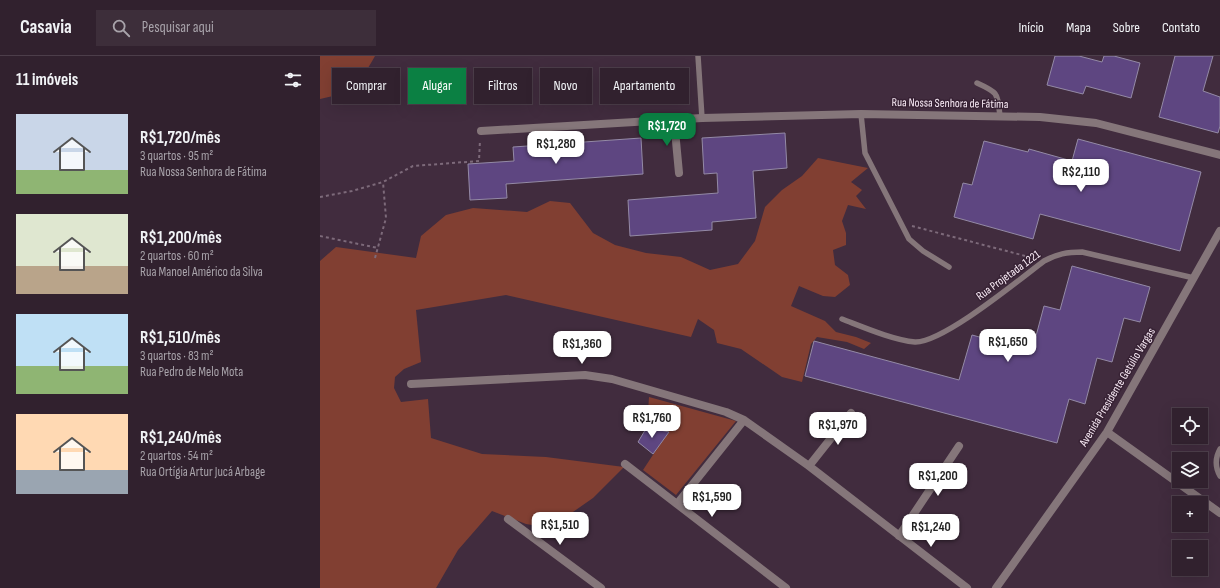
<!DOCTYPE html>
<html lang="pt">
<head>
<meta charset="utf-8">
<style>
	:root { --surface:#31212e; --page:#3d2e3a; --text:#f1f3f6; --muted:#a8a3aa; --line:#4c3e4a; --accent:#0b8043 }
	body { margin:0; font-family:"Sofia Sans Condensed",sans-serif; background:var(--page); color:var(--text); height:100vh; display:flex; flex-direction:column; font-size:15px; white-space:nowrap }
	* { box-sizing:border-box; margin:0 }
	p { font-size:13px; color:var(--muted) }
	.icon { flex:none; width:22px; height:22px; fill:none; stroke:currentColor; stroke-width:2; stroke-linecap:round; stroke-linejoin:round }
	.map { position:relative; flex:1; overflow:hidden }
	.sheet { display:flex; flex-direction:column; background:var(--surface); width:320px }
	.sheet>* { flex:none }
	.banner { position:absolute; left:12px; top:12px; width:380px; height:36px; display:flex; gap:8px }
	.buttons { position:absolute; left:852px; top:352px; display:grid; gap:8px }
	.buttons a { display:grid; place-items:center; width:36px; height:36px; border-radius:0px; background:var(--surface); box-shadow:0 4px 16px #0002,0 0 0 1px var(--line); font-size:20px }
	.price { position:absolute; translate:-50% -34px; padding:0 9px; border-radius:8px; background:#fff; color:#222; font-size:13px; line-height:26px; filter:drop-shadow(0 1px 2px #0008) }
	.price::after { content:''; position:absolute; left:50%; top:24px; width:12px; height:9px; margin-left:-6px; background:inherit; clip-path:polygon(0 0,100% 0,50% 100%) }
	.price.current { background:var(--accent); color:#fff }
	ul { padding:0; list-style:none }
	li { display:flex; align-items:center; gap:12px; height:100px; padding:0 16px }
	li span { display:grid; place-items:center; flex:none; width:112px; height:80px; border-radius:0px; color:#555 }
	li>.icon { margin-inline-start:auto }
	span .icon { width:48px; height:48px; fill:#fffc; stroke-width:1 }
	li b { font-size:17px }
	h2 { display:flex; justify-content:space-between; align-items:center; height:48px; padding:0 16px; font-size:17px }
	.pill { padding:0 14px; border-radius:0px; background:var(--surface); box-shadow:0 4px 16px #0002,0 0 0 1px var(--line); font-size:14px; line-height:36px }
	.pill.current { background:var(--accent); color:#fff }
	header { display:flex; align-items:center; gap:24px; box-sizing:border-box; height:56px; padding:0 20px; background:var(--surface); border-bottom:1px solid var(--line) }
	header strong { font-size:19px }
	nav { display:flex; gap:22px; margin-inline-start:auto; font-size:14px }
	.search { width:280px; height:36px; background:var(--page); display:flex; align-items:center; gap:10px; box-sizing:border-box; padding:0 14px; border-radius:0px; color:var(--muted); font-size:15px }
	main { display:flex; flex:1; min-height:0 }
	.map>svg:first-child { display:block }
</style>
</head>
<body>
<header>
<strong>Casavia</strong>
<div class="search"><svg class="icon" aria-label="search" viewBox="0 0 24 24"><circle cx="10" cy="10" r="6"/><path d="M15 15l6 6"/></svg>Pesquisar aqui</div>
<nav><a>Início</a><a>Mapa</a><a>Sobre</a><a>Contato</a></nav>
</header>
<main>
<section class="sheet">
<h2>11 imóveis<svg class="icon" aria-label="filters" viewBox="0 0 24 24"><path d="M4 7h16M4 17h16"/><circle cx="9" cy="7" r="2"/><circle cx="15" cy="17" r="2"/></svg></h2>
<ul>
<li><span style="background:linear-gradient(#c9d6e8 70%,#8fb573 0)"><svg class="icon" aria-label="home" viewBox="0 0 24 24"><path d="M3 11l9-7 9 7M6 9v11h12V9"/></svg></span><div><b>R$1,720/mês</b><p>3 quartos · 95 m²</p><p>Rua Nossa Senhora de Fátima</p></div></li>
<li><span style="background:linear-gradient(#dfe7d0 65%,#b9a48a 0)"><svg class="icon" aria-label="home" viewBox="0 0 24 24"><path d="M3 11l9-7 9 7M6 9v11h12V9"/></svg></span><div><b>R$1,200/mês</b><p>2 quartos · 60 m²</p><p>Rua Manoel Américo da Silva</p></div></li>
<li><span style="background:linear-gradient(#bfe0f5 65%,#8fb573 0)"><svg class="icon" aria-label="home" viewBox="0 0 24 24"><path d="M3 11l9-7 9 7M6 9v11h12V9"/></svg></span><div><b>R$1,510/mês</b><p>3 quartos · 83 m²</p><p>Rua Pedro de Melo Mota</p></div></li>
<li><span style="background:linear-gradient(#ffd9b3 70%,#9aa5b1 0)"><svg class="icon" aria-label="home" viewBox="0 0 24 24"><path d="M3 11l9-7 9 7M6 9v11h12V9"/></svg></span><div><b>R$1,240/mês</b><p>2 quartos · 54 m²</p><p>Rua Ortígia Artur Jucá Arbage</p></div></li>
</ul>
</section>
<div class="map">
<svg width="900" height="532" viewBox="0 0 900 532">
	<rect width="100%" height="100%" fill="#412c3e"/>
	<path fill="#813f32" d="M0 0H55C47 15 37 29 21 37 15 40 7 41 0 43Z
		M498 102 548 112 531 126 542 134 536 140 546 153 528 149 522 165 526 177V189L513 194 515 209 528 219 530 229 515 241 503 240 479 230 471 250 505 265 516 276 536 281 551 287 544 293 527 286 497 281 491 288 482 326 462 321 421 293 397 287 394 274 378 263 371 281 186 239 96 254 101 306 84 313 75 321 74 332 81 346 108 343 111 382 162 398 226 401 304 411 273 442 230 472 206 468 172 455 138 494 116 532H0V205L16 191 96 202 101 180 126 159 153 152 207 156 230 145 250 147 273 177 295 189 326 197 361 201 390 214 418 208 435 185 445 151 462 134 482 120Z
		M329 341 416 365 356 439 323 414 348 376 327 371Z"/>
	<path fill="#5e4681" stroke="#948aa6" d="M735 0H759L782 6 784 0H794L820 7 811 42 766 30 763 38 727 29Z
		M855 0H893L883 35 900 41V70L898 77 839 61Z
		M465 77 467 112 433 115 436 162 392 166V174L310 180 308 144 398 137 397 117 384 118 382 82Z
		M321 82 323 118 186 128 187 142 150 144 148 108 194 105 193 91Z
		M758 83 881 116 860 195 720 158 713 183 634 161 643 127 652 129 664 85 708 96 709 93 752 105Z
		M752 210 830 231 820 266 804 262 792 306 777 302 765 348 749 343 737 387 485 320 494 285 639 324 652 279 712 295 724 250 740 254Z
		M327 371 349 376 333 398 318 386Z"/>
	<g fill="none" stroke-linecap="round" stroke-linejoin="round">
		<path stroke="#7d6a7a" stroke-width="2" stroke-dasharray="3 3" stroke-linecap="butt" d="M0 141 32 135 63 126 93 110 159 105 160 84
			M592 170 713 202
			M0 180 58 192
			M55 202 66 162 63 126"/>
		<path stroke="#85767a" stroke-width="5.5" d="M378 0 382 62
			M657 27C679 37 677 37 680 60
			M541 58 545 97 589 183 603 195 629 211
			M522 263C543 271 573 284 595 286 623 287 700 223 724 205 737 198 747 196 762 196L874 222
			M900 393C895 402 895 411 900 420"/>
		<path stroke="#85767a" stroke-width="8" d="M354 64 359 117
			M161 75 382 62 541 58 720 61 776 67 900 99
			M91 328 265 319 292 323 406 356 424 364 489 410 647 532
			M305 408 466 532
			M489 410 531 357
			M357 448 424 364
			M188 463 281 532
			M579 480 639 390"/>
		<path stroke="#85767a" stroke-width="8" d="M787 376 900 457
			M676 532 787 376 900 175"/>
	</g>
	<g text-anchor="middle" stroke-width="3" stroke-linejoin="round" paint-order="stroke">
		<g font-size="12" fill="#f9ebf6" stroke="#372234">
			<text transform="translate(630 47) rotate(1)" y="4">Rua Nossa Senhora de Fátima</text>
			<text transform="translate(688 219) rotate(-36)" y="4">Rua Projetada 1221</text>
			<text transform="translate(797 331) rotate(-59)" y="4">Avenida Presidente Getúlio Vargas</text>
		</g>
	</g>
</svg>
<div class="buttons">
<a><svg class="icon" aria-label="locate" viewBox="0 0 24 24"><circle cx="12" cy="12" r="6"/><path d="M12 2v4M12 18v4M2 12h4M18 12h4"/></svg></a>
<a><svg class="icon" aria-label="layers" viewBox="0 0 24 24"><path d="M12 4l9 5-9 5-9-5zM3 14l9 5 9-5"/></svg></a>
<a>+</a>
<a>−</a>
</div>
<b class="price current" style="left:347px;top:91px">R$1,720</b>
<b class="price" style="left:236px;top:109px">R$1,280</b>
<b class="price" style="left:761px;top:137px">R$2,110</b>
<b class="price" style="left:688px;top:307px">R$1,650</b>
<b class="price" style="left:262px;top:309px">R$1,360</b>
<b class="price" style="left:332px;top:383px">R$1,760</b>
<b class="price" style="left:518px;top:390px">R$1,970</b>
<b class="price" style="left:618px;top:441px">R$1,200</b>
<b class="price" style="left:392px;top:462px">R$1,590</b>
<b class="price" style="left:240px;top:490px">R$1,510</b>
<b class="price" style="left:611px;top:492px">R$1,240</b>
<div class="banner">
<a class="pill">Comprar</a>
<a class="pill current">Alugar</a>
<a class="pill">Filtros</a>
<a class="pill">Novo</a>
<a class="pill">Apartamento</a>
</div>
</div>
</main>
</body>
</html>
